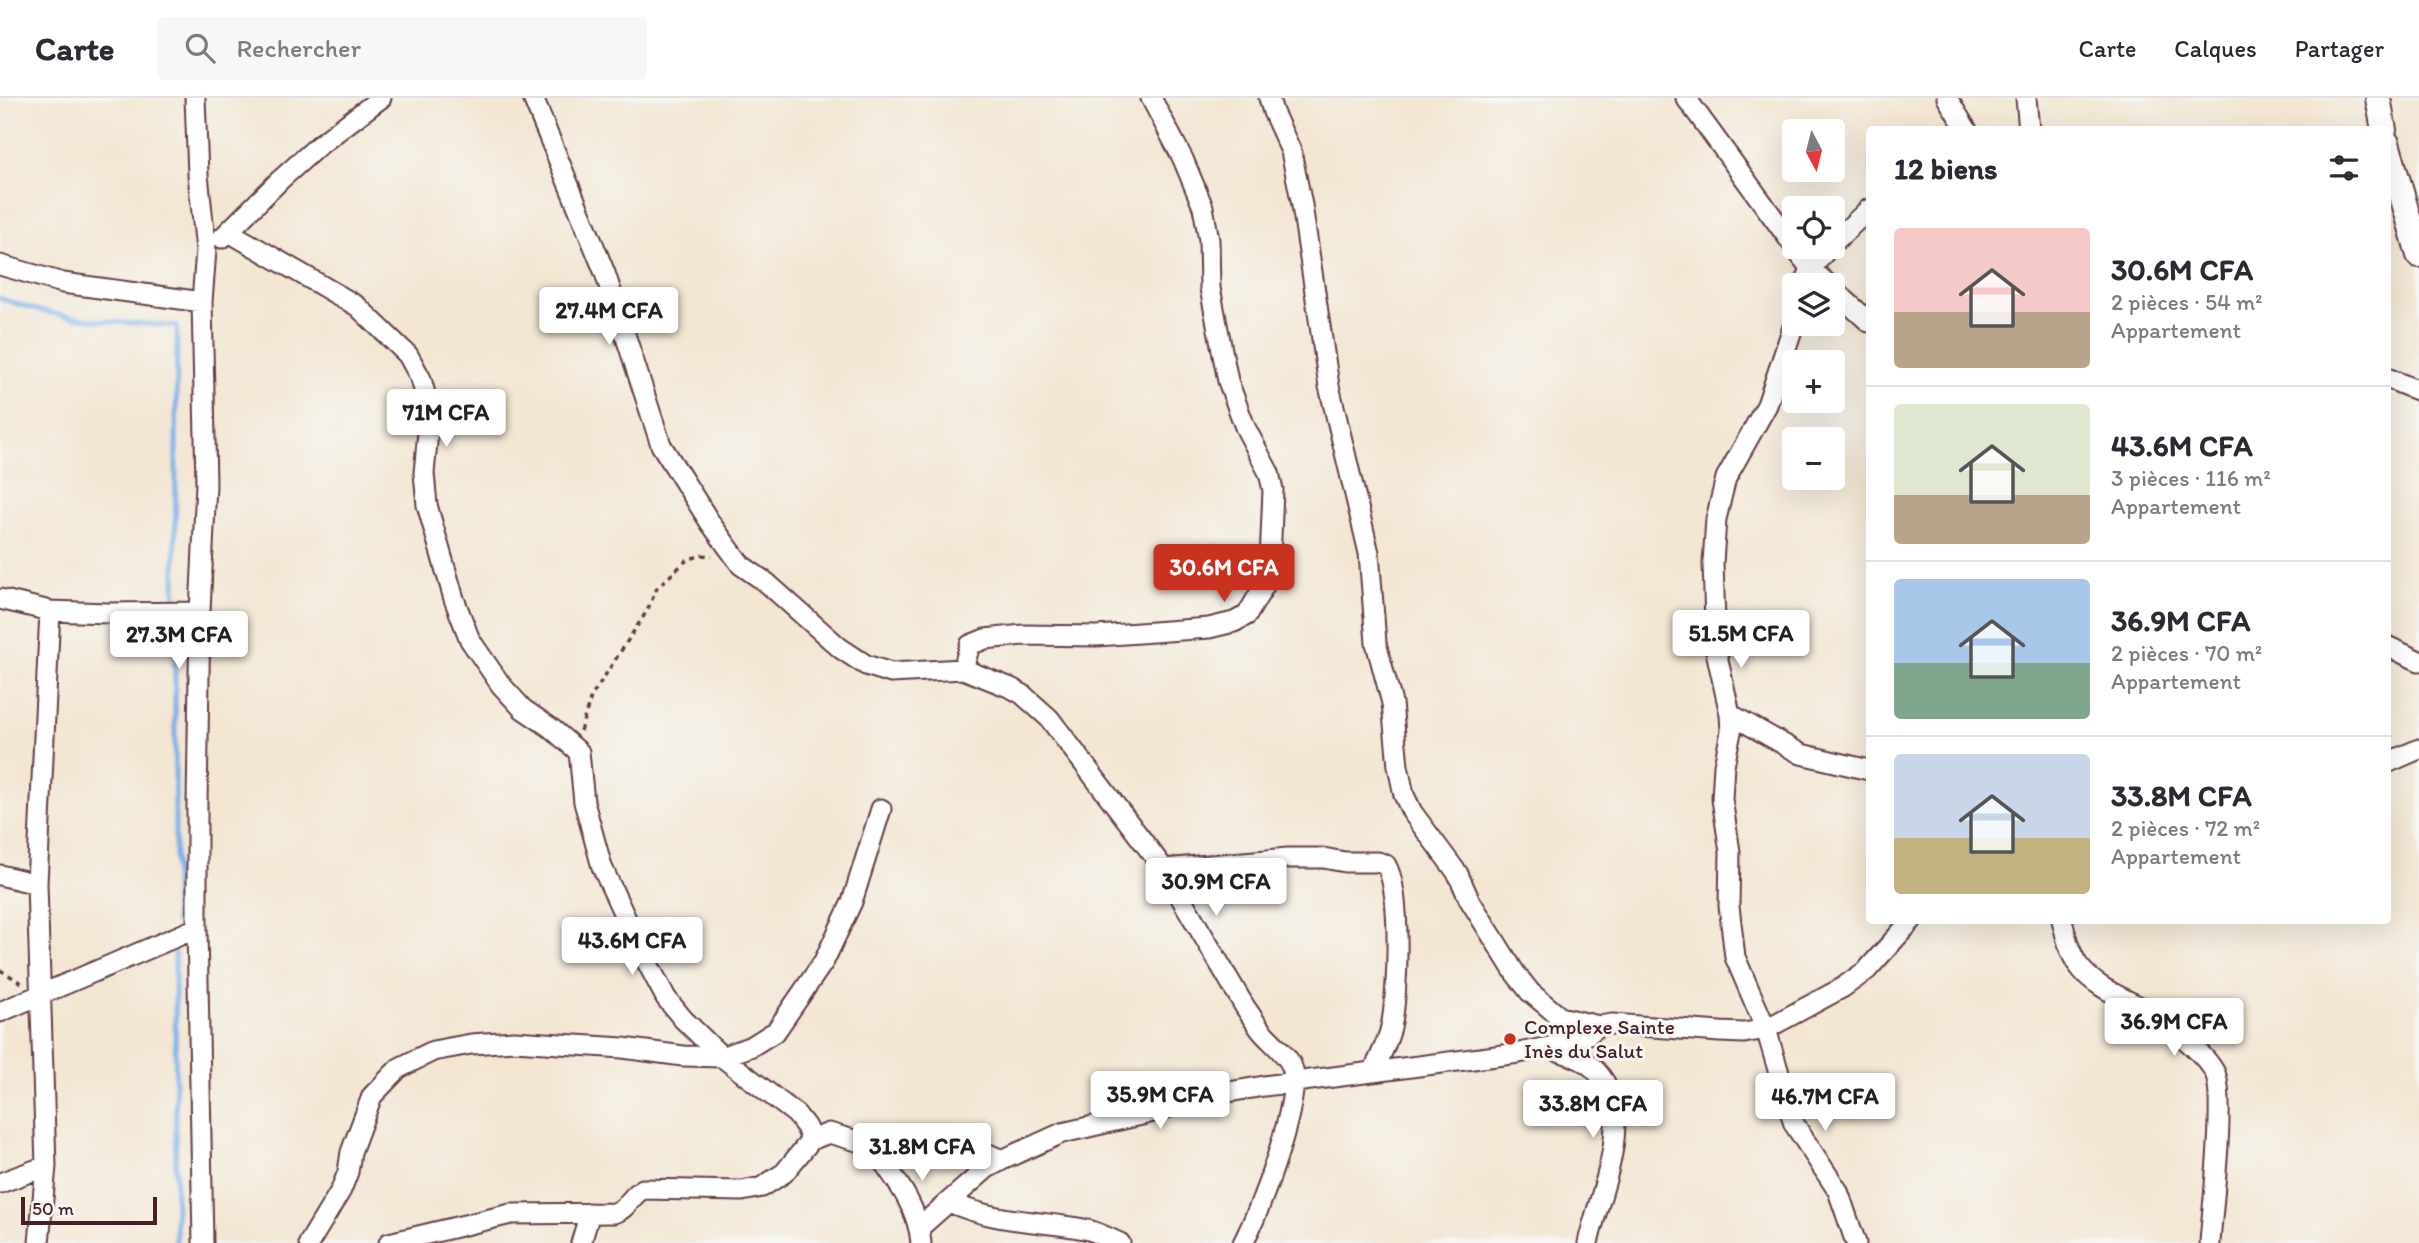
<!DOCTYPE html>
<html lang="fr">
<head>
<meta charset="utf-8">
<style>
	:root { --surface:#fff; --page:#f7f7f7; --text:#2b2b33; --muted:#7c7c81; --line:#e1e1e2; --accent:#c8321e }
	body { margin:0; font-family:Itim,sans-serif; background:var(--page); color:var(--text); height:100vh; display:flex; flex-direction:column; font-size:26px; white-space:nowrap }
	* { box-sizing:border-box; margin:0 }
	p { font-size:23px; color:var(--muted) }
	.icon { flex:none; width:38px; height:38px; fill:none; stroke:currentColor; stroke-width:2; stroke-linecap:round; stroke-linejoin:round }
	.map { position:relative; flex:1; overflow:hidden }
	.side { position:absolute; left:1866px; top:28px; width:525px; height:798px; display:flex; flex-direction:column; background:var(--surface); border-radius:7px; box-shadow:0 7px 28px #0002 }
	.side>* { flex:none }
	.needle { width:46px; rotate:173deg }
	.controls { position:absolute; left:1782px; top:21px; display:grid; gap:14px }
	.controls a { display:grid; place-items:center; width:63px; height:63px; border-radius:7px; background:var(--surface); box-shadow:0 7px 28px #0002; font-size:35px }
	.scale { position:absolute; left:21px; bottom:18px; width:136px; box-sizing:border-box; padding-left:7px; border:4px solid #4a1f2b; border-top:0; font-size:19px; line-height:24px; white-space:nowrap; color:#4a1f2b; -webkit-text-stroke:5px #f6f6f2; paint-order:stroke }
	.price { position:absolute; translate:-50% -60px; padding:0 16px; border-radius:7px; background:#fff; color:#222; font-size:23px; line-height:46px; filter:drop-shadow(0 2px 4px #0008) }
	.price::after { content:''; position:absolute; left:50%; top:42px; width:21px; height:16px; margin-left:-10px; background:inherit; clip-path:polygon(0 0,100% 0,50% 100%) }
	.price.selected { background:var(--accent); color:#fff }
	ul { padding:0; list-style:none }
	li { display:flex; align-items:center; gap:21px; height:175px; padding:0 28px }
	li+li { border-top:2px solid var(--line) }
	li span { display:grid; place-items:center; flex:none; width:196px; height:140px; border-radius:7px; color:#555 }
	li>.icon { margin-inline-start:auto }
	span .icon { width:84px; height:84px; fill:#fffc; stroke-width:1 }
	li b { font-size:30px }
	h2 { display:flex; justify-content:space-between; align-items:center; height:84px; padding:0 28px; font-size:30px }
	header { display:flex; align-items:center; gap:42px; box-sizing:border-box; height:98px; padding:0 35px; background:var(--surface); border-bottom:2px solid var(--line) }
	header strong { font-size:33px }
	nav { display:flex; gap:38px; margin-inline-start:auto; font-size:24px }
	.search { width:490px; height:63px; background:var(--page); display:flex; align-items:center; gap:18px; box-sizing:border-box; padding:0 24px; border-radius:7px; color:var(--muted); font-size:26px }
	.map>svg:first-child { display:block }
</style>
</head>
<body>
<header>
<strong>Carte</strong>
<div class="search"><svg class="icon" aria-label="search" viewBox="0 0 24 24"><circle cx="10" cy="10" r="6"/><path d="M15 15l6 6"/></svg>Rechercher</div>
<nav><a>Carte</a><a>Calques</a><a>Partager</a></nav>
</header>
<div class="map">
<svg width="2419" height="1145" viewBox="0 0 2419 1145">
	<rect width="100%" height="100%" fill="#f6f6f2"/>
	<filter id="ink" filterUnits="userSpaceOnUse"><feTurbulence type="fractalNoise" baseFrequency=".0143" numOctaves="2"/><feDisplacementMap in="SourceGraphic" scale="14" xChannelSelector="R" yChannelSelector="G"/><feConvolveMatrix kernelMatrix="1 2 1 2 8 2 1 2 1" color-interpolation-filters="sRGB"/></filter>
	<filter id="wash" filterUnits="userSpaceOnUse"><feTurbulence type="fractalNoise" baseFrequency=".00686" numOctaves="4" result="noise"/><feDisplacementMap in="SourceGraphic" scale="28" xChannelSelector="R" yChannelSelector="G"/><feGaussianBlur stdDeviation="1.57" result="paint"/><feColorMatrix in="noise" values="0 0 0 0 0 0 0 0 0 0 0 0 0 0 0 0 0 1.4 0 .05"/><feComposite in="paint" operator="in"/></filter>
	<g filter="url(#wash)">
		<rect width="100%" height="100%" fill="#f3e6d3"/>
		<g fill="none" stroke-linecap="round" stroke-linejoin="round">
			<path stroke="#7ab0e9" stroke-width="5" d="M0 200C56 222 117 225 177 228L175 499
				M175 529V823
				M175 855 176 1145"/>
		</g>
	</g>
	<g filter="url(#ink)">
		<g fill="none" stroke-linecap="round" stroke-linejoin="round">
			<g stroke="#633d44" stroke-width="23">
				<path id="minor" d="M195 0 198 77 206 152 202 204 206 386 200 514 197 706V830L203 1145
					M533 0 605 175 661 347 711 426 741 467 767 485 840 550 866 567 891 575 963 571 970 547 985 541 1023 537 1097 538 1209 530 1234 524 1247 517 1264 488 1270 463 1273 392 1269 375 1245 329 1228 283 1210 190 1209 142 1203 109 1183 61 1151 0
					M1269 0 1273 14 1291 53 1302 107 1329 288 1369 455 1376 545 1392 605 1398 668 1404 697 1412 714 1458 776 1469 801 1515 875 1530 894 1560 919 1599 928
					M1686 0 1794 148
					M1947 0 1967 32
					M2026 0 2029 32
					M229 134 357 208 408 257 421 281 430 314 424 375 427 407 454 501 470 542 501 587 523 611 551 630 579 654 584 704 602 769 639 849 666 900 683 921 722 959 796 1016 806 1029 811 1042
					M222 140 280 82 318 48 381 0
					M1832 146 1869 111
					M1794 149 1811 171 1829 187
					M0 167 63 185 202 204
					M1804 187 1811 171 1829 149
					M1832 190 1869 224
					M1794 226 1767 307 1726 380 1716 421 1713 465 1716 553 1730 616 1731 634 1724 667 1722 701 1730 754 1729 808 1735 859 1766 931 1794 1026 1838 1093 1856 1145
					M2387 280 2419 293
					M0 501 50 513 108 515 200 514
					M2387 548 2419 563
					M963 571 1011 590 1022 596 1049 620 1164 771 1245 909C1250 916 1255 924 1260 931 1269 943 1287 955 1292 969 1303 998 1259 1116 1243 1145
					M1730 616 1801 656 1869 672
					M2387 665 2419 651
					M1164 771 1288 760H1323L1345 764H1378L1386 767C1402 794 1398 897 1391 929 1388 944 1379 960 1373 974
					M0 777 37 786
					M2062 822C2066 838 2069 854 2078 867 2095 890 2120 898 2144 911 2163 921 2206 956 2215 975 2226 999 2212 1113 2210 1145
					M0 914 197 830
					M1549 950C1566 956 1585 960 1597 974 1637 1017 1599 1096 1588 1145
					M871 1047C892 1077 918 1106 921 1145
					M0 1085 46 1068
					M949 1104C997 1125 1035 1122 1084 1131 1096 1133 1108 1140 1120 1145
					M920 1129 987 1070 1002 1062
					M39 1145 46 1068 37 786 50 513
					M309 1145 341 1092 348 1074 351 1054 372 998 399 970 433 953 471 946 514 943 623 950 683 958 722 959 752 948 776 933 824 863 852 804 881 711
					M389 1145 511 1116 614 1115C628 1111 631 1097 643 1091L742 1093 762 1089 784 1075 811 1042 829 1035 871 1047 909 1039 935 1038 954 1041 1002 1062 1062 1035 1146 1016 1205 998 1264 988 1519 955 1578 943 1599 928 1612 926 1720 934 1744 935 1766 931 1842 890 1867 872 1912 822
					M581 1145 590 1115"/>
			</g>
			<g stroke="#633d44" stroke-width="28">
				<path id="tertiary" d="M2378 0 2384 32
					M2387 45 2419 157"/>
			</g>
			<path stroke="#633d44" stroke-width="3.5" stroke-dasharray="5 5" stroke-linecap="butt" d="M580 633 591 599 647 513 657 490 687 462 702 457 712 458
				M0 872 22 885"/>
			<use href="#minor" stroke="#fff" stroke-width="19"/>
			<use href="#tertiary" stroke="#fff" stroke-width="24"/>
		</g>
	</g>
	<circle fill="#c8321e" stroke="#f6f6f2" stroke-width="2.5" cx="1510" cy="941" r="7"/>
	<g text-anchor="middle" stroke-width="6" stroke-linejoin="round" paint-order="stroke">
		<g font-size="21" fill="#4a1f2b" stroke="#f6f6f2" text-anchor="start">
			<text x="1524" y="936">Complexe Sainte<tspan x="1524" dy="24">Inès du Salut</tspan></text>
		</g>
	</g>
</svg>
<div class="controls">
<a><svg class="needle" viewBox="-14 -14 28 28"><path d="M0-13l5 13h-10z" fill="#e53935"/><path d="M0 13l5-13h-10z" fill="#7c7c81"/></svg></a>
<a><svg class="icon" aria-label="locate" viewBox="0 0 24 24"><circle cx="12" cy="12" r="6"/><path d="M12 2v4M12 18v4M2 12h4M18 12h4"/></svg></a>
<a><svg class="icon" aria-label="layers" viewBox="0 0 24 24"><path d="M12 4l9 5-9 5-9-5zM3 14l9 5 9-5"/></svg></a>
<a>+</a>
<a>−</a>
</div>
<div class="scale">50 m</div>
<b class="price" style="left:609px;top:249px">27.4M CFA</b>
<b class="price" style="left:446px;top:351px">71M CFA</b>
<b class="price selected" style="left:1224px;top:506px">30.6M CFA</b>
<b class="price" style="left:1741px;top:572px">51.5M CFA</b>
<b class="price" style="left:179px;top:573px">27.3M CFA</b>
<b class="price" style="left:1216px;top:820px">30.9M CFA</b>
<b class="price" style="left:632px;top:879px">43.6M CFA</b>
<b class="price" style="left:2174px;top:960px">36.9M CFA</b>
<b class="price" style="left:1160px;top:1033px">35.9M CFA</b>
<b class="price" style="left:1825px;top:1035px">46.7M CFA</b>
<b class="price" style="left:1593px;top:1042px">33.8M CFA</b>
<b class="price" style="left:922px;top:1085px">31.8M CFA</b>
<section class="side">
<h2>12 biens<svg class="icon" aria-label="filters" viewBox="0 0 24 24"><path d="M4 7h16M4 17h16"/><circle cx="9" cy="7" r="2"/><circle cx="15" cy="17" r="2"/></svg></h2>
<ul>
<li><span style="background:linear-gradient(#f6c9c9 60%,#b9a48a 0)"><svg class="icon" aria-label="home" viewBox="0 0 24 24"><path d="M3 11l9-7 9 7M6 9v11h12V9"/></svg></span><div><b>30.6M CFA</b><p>2 pièces · 54 m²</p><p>Appartement</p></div></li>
<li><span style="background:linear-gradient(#dfe7d0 65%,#b9a48a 0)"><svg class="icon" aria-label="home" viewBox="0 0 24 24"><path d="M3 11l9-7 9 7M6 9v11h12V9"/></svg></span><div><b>43.6M CFA</b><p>3 pièces · 116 m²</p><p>Appartement</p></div></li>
<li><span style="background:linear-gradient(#a9c7e8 60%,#7fa58c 0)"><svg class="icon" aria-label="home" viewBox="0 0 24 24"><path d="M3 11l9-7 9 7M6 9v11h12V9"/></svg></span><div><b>36.9M CFA</b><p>2 pièces · 70 m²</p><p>Appartement</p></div></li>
<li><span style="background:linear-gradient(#c9d6e8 60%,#c2b280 0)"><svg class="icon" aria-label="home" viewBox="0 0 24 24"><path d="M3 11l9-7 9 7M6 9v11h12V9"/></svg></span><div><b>33.8M CFA</b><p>2 pièces · 72 m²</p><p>Appartement</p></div></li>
</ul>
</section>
</div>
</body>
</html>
